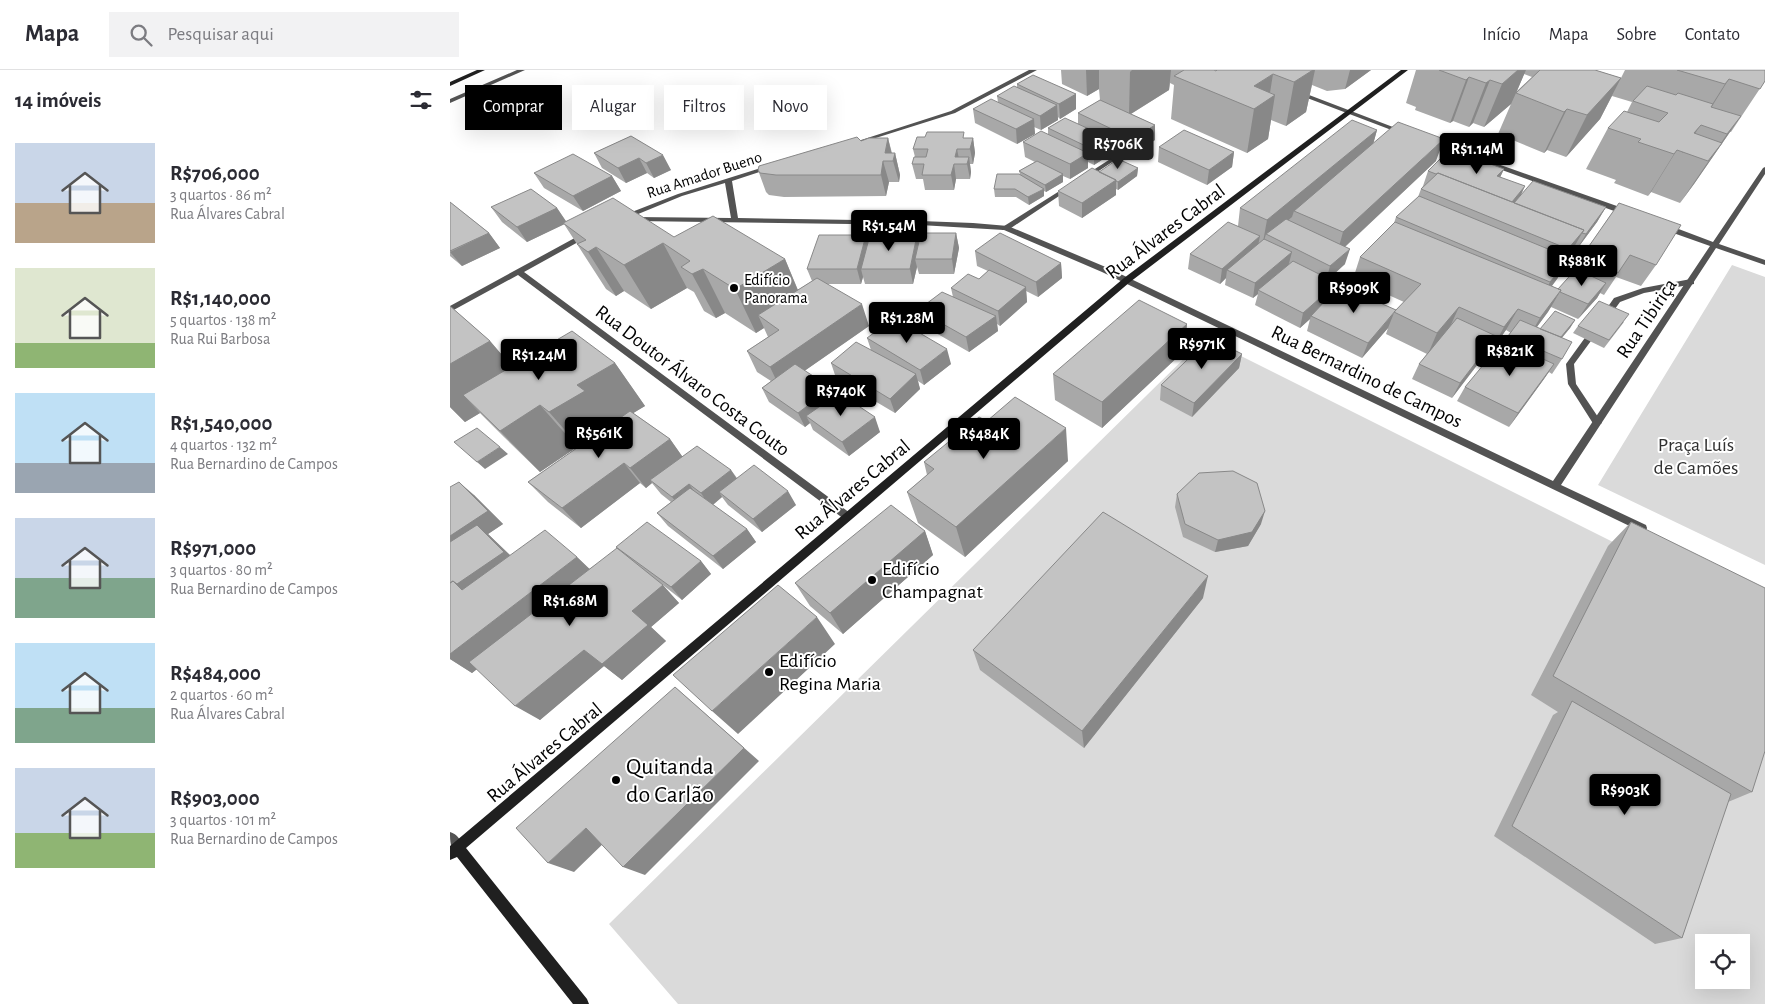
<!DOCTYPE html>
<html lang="pt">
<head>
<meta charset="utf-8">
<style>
	:root { --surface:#fff; --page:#f2f2f3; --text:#2b2b33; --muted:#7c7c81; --line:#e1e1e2; --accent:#000 }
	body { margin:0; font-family:"Alegreya Sans",sans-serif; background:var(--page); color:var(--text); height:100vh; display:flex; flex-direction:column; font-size:19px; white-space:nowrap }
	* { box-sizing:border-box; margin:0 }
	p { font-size:16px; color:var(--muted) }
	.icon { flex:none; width:28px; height:28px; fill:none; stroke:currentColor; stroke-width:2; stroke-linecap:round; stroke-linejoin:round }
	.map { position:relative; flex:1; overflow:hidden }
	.side { display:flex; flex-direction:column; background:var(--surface); width:450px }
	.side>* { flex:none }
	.banner { position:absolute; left:15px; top:15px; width:475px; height:45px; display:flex; gap:10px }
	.tools { position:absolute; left:1245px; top:864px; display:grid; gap:10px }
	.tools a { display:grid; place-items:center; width:55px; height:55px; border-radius:0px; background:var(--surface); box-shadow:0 5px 20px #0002; font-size:25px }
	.price { position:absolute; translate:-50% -42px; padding:0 11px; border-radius:5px; background:var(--accent); color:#fff; font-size:16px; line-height:32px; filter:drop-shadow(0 1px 2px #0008) }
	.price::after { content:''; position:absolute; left:50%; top:30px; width:15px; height:11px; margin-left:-8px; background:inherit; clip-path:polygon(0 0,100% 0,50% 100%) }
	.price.selected { background:#222; color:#fff }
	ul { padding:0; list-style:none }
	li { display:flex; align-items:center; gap:15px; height:125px; padding:0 15px }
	li span { display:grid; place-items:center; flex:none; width:140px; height:100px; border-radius:0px; color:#555 }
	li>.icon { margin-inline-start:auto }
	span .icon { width:60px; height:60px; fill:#fffc; stroke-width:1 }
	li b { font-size:21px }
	h2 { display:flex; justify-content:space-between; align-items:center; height:60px; padding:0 15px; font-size:21px }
	.tag { padding:0 18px; border-radius:0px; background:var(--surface); box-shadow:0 5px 20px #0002; font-size:18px; line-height:45px }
	.tag.selected { background:var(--accent); color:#fff }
	header { display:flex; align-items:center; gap:30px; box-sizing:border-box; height:70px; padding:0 25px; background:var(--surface); border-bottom:1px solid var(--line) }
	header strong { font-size:24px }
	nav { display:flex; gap:28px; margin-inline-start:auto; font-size:18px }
	.search { width:350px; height:45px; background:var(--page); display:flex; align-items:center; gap:12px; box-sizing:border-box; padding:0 18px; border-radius:0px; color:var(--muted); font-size:19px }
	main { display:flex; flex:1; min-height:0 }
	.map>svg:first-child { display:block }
</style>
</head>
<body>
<header>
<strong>Mapa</strong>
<div class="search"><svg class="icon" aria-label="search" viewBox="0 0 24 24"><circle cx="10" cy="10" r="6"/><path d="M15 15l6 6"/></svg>Pesquisar aqui</div>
<nav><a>Início</a><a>Mapa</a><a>Sobre</a><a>Contato</a></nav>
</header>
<main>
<section class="side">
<h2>14 imóveis<svg class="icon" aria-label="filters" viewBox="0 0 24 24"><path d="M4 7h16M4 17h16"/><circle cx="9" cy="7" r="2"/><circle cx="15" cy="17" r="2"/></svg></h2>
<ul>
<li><span style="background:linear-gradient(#c9d6e8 60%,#b9a48a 0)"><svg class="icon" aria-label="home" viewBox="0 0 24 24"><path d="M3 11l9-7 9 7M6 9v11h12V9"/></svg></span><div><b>R$706,000</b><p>3 quartos · 86 m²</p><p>Rua Álvares Cabral</p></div></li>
<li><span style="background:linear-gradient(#dfe7d0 75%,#8fb573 0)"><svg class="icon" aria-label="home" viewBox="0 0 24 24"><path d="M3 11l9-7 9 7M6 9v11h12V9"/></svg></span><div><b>R$1,140,000</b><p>5 quartos · 138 m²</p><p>Rua Rui Barbosa</p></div></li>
<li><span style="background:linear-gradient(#bfe0f5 70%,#9aa5b1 0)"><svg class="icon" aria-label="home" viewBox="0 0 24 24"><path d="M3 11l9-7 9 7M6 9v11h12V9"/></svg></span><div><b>R$1,540,000</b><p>4 quartos · 132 m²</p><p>Rua Bernardino de Campos</p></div></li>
<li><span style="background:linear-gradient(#c9d6e8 60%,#7fa58c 0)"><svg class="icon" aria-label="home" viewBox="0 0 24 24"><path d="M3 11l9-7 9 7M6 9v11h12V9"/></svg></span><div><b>R$971,000</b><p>3 quartos · 80 m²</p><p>Rua Bernardino de Campos</p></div></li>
<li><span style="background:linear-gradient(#bfe0f5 65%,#7fa58c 0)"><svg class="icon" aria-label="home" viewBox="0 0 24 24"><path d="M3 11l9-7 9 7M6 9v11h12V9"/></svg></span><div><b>R$484,000</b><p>2 quartos · 60 m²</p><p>Rua Álvares Cabral</p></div></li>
<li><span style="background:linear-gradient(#c9d6e8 65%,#8fb573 0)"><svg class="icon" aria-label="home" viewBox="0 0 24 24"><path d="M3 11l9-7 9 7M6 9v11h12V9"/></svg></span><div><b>R$903,000</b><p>3 quartos · 101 m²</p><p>Rua Bernardino de Campos</p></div></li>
</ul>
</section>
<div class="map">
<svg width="1315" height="934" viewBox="0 0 1315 934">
	<rect width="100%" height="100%" fill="#fff"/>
	<path fill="#dadada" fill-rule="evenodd" d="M1282 195 1315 207V495L1148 415Z
		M755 268 1315 548V934H228L159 854ZM1254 872H1291V910H1254Z"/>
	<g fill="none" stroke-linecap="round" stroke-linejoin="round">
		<path fill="#535353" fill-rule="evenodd" d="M665 86 670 87 638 108H634V106Z
			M619 115 622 117 621 118 558 160H552L551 158Z
			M1241 209 1244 210V214L1194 223 1170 232 1157 250 1154 251 1150 248 1164 228 1193 218Z
			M1145 257 1149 260 1124 294 1126 314 1152 353 1147 356 1144 355 1118 314 1116 294 1142 258Z"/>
		<path fill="#535353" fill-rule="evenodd" d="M67 0H75L0 33V29Z
			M579 0H587L505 43 413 72 408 71 501 41Z
			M846 20 956 62 957 63 952 64 844 23 843 22Z
			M980 70 1181 141 1182 143 1175 145 978 73 977 72Z
			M320 95 323 97 322 98 282 111 288 148 470 151 523 153 558 156 658 198 1103 411 1260 176 1212 159V155H1218L1263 172 1313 98 1315 97V104L1269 174 1315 190V195L1266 178 1111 415 1196 455 1197 458 1196 461 1192 462 652 202 554 160 470 155 184 151 180 149 184 147 281 148 275 113 232 126 176 149 169 147 228 124Z
			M132 164H135L139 166 74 202 400 443 402 446 400 449H394L68 205 0 242V236Z
			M0 762C7 764 12 771 14 778L12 782 8 784C0 780 0 771 0 762Z"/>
		<path fill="#202020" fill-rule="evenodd" d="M27 0H35L0 16V12Z
			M951 0H958L680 212 16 778 137 929 139 934H123L7 787 0 790V776L674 208Z"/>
	</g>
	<path fill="#a8a8a8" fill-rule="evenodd" d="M611 0H921L895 19 877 21 862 15 856 42 836 56 821 50 818 69 797 83 721 49 724 15 720 13 719 20 681 44 705 55V70L683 84 661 74V84L644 95 638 92V98L620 109 613 106V112L596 122 594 121V126L579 135 566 127H545L544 119 570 104 569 101 585 92 575 87 573 72 598 64V58L628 54V43L650 30 649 19 637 26 612 14Z
		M966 0H1145L1171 8 1175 0H1315V11L1281 62H1280L1244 114 1230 133 1201 122 1198 126 1164 113 1166 110 1136 99 1158 58 1177 42 1182 32 1162 26 1150 49 1116 87 1097 80 1094 83 1048 64 1061 34 1034 57 1023 53 1019 57 1003 51 1000 53 965 40 966 37 956 33ZM1074 4 1082 7 1067 21Z
		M567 14 626 24V39L610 49 608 47V50L591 60 584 57 585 64 567 74 525 53 523 39 548 32 547 26 567 17Z
		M927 60 923 74 986 91 895 177V194L879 209 887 213 885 221 946 240 954 232 903 209 910 187 944 153 946 147 968 127 971 119 973 116 978 101 1054 99 1050 107 1070 126 1156 137 1147 152 1127 179 1124 178 1117 187 1120 188 1107 209 1102 216 1108 219 1120 206 1130 189 1169 133 1206 195 1191 216 1166 207 1154 225 1150 223 1147 228 1128 249 1101 237 1087 257 1090 259 1125 250 1120 258 1112 268V289L1102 304 1099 302 1059 357 1007 331 1015 317 1055 272 1061 263 1056 260 1042 279 1039 277 1002 328 962 309 969 294 977 284 936 264 938 258 912 288 857 261 860 249 850 258 805 235 808 224 803 228 775 215 776 208 770 214 738 199 740 184 788 156 790 138Z
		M181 66 221 100 204 108 197 103 176 113 152 98 144 83Z
		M438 68 442 83H445L450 105 449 112H439L436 126 334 127 319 125 316 122 308 100Z
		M515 68H523L525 83 523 94H520L521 102 520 109H506L504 120H475L473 109H466L462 94 465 87 463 79Z
		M709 77 784 82 782 97 757 115 708 92Z
		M688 98 687 106 668 120 666 119V125L632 148 609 136 608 121 649 102Z
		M84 103 162 106 171 121 133 141 94 118Z
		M0 132 39 163 50 178 12 196 0 186Z
		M41 137 107 138 116 151 224 167 335 189 348 220 362 211 357 199 416 165 418 171 469 172 506 163 509 178 504 204H469L467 197 463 214H415L413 207 411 214H378L419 256 354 301 381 318 385 326 430 362 399 386 363 360 360 353 355 357 319 332 312 318 321 311 307 302 297 281 318 267 314 258 306 263 275 243 266 248 254 241 244 222 237 218 201 239 174 221 166 226 156 219 114 154 77 172 52 152Z
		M525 181 611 193 612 208 588 227 576 221 577 232 550 256 547 254 548 261 519 282 472 255 468 240 503 227 501 218 529 209 538 201 527 196Z
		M0 236 40 271 62 297 165 293 195 336 183 343 220 369 232 386 281 400 287 408 346 435 312 462 278 435 272 427 263 435 297 459 306 472 273 499 218 456 207 443 221 432 211 424 202 413 196 418 190 413 131 458 98 432 78 412 127 378V377L90 402 54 367 30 343 15 352 0 337Z
		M1174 252 1154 278 1123 263 1128 256Z
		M737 254 734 281 652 358 605 330 603 304Z
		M417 268 501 294 474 315 468 311 470 319 445 343 386 308 381 293 421 280Z
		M792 284 789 298 742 347 710 330 711 315Z
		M537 351 618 391 515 487 468 453 457 422 477 405 474 392Z
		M0 417 24 425 53 454 38 464 60 485 127 487 139 499 169 480 166 477 251 491 261 504 232 530 209 512 229 533 201 557 216 571 172 610 154 596 90 650 27 599 22 603 0 589Z
		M727 424 811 454 798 476 765 482 733 467 725 437Z
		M1181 452 1302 722 1278 732 1232 868 1205 874 1044 766 1103 645 1108 642 1081 625 1158 476Z
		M475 461 483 485 393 564 360 536 345 513Z
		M753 528 634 678 530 600 523 580Z"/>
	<path fill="#888" d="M636 0H649V19L637 26Z
		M682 0H721L719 20 679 45 680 2Z
		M863 0H865L856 42 836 56 844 12Z
		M900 0H921L895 19Z
		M1068 0H1076L1066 23 1061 34 1034 57 1052 14Z
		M823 4 819 29 825 25 818 69 797 83 804 39V16Z
		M1019 7 1003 51 1000 53 1016 10Z
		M1171 8 1150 49 1116 87 1137 45Z
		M1279 9 1233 83 1232 82 1275 14Z
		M1040 10 1023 53 1019 57 1036 13Z
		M626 24V39L610 49 609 34Z
		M607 35 608 50 591 60 590 46Z
		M1117 39 1097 80 1094 83 1114 42Z
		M1291 46 1244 114 1230 133 1277 64Z
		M584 49 585 64 567 74 566 59Z
		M705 55V70L683 84V69Z
		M927 60 921 82 844 141 842 147 820 166 816 164 814 171 813 172 817 150Z
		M438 68 443 90 435 83Z
		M523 68 525 83 523 94 520 79Z
		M661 69V84L644 95V80Z
		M994 69 986 91 887 184 893 162Z
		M507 79 510 94 505 87Z
		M1227 80 1201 122 1198 126 1224 84Z
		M784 82 782 97 757 115 759 100Z
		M445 83 450 105 449 112 443 91Z
		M638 83V98L620 109V94Z
		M213 85 221 100 204 108 196 93Z
		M519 87 521 102 520 109 517 94Z
		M189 88 197 103 176 113 168 98Z
		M433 91 439 112 436 126 431 105Z
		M504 94 506 109 504 120 501 105Z
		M688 98 687 106 668 120V112Z
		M1054 99 1047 114V106Z
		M613 104V112L596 122 595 115Z
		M162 106 171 121 133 141 123 126Z
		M666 110V125L632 148V133Z
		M1075 116 1068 132 1063 137 1061 132Z
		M594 119V126L579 135 578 127Z
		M1156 137 1147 152 1127 179 1136 164Z
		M107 138 117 153 77 172 67 157Z
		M1134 160 1121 182 1106 201 1118 179Z
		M39 163 50 178 12 196 0 182Z
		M506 163 509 178 504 204 502 189Z
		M416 165 421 180 411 199 413 207 411 214 407 199Z
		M467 165 471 180 465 189 467 197 463 214 460 199Z
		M810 166 807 181 777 200 776 208 770 214 772 199Z
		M213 173 237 218 201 239 174 195Z
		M146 177 174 221 166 226 138 182Z
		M900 179 895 194 876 211 880 196Z
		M842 182 838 197 808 220V224L803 228 805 213Z
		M1120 188 1107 209 1088 234 1100 212Z
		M335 189 353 233 308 245 314 258 306 263 285 219Z
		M611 193 612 208 588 227 586 212Z
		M253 199 275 243 266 248 242 204Z
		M887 213 883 228 861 246 860 249 850 258 853 243Z
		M1156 213 1147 228 1128 249 1138 234Z
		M576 217 577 232 550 256 548 241Z
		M1111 220 1098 242 1077 270 1090 248Z
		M412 234 419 256 330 318 320 297Z
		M1009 237 999 259 978 284 987 263Z
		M1068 239 1056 260 1042 279 1054 257Z
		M944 243 938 258 912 288 918 273Z
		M546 246 548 261 519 282 516 267Z
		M1125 250 1120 258 1102 279 1107 272Z
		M737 254 734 281 652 358V332Z
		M1046 266 1038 281 1002 328 1010 313Z
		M40 271 77 314 13 325 30 343 15 352 0 337V294Z
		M497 279 501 294 474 315 470 300Z
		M792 284 789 298 742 347 744 333Z
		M165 293 195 336 162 356 135 383 99 342 127 315Z
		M1104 294 1094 309 1059 357 1068 343Z
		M466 304 470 319 445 343 440 329Z
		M381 318 387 333 356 346 360 353 355 357 348 343Z
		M90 335 127 377 90 402 50 361Z
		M425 347 430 362 399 386 392 372Z
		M616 358 618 391 515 487 506 457Z
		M220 369 234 389 200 410 202 413 196 418 180 398Z
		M50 377 58 384 35 399 27 392Z
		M174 393 190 413 131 458 112 438Z
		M281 400 290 414 269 422 272 427 260 437 251 423Z
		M9 412 24 425 53 454 38 464 69 494 0 543V466Z
		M239 414 249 428 233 441 222 427Z
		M338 421 346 435 312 462 303 449Z
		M815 441 811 454 798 476 765 482 768 470Z
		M297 459 306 472 273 499 263 486Z
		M475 461 483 485 393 564 380 543Z
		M127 487 146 505 22 603 0 589V584Z
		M251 491 261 504 232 530 221 517Z
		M758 506 753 528 634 678 632 661Z
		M213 515 229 533 201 557 216 571 172 610 154 596 90 650 65 636Z
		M367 547 385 574 288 664 262 641Z
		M225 617 309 691 195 805 173 797Z
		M136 758 159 768 124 802 98 793Z"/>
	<path fill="#c3c3c3" stroke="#888" d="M734 0H764L766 1 767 0H863L844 12 823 4 804 16 825 25 804 39 724 6Z
		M989 0H1068L1052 14 1040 10 1036 13 1019 7 1016 10Z
		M1090 0H1145L1171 8 1137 45 1117 39 1114 42 1066 23Z
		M1227 0H1315V11L1310 19 1279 9 1275 14Z
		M583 5 626 24 609 34 567 14Z
		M564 16 607 35 590 46 547 26Z
		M1197 16 1226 25 1228 23 1263 34 1261 37 1291 46 1277 64 1251 55 1244 63 1272 73 1258 91 1227 80 1224 84 1188 72 1191 69 1158 58 1174 41 1209 52 1218 43 1183 31Z
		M541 29 584 49 566 59 523 39Z
		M650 30 705 55 683 69 628 43Z
		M615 48 661 69 644 80 598 58Z
		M902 50 927 60 817 150 790 138Z
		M948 52 994 69 893 162 844 141Z
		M734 60 784 82 759 100 709 77Z
		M591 61 638 83 620 94 573 72Z
		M477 62H514L513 68H523L520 79H507L505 87H519L517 94H504L501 105H472L474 94H462L464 87H476L478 79H463L467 67H475Z
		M181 66 213 85 196 93 189 88 168 98 144 83Z
		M407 67 411 71 419 68H438L435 83H445L443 91H433L431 105H326L310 103 308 100 309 96Z
		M1000 79 1054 99 1047 106 1075 116 1062 132 988 103 986 104 978 101Z
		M123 84 162 106 123 126 84 103Z
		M668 89 688 98 668 112 666 111V110L649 102Z
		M587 91 613 104 595 115 569 101Z
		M642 98 666 110 632 133 608 121Z
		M988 103 1134 160 1118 179 971 119Z
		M547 104H569L594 119 578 127 565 119H544Z
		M1083 111 1156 137 1136 164 1132 163 1134 160 1064 133Z
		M81 119 107 138 67 157 41 137Z
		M969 126 1120 188 1100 212 946 147Z
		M163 128 224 167 263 146 335 189 285 219 253 199 242 204 231 197 240 191 213 173 174 195 146 177 138 182 127 174 136 170 113 153Z
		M0 132 39 163 0 181Z
		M1169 133 1231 155 1206 195 1180 185 1168 203 1130 189Z
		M836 149 900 179 880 196 816 164Z
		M778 152 810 166 772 199 740 184Z
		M945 152 1111 220 1090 248 1068 239 1054 257 1009 237 987 263 944 242 971 214 910 187Z
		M471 163H506L502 189H465Z
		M550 163 611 193 586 212 525 181Z
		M369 165H416L407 199H357Z
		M420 165H467L460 199H411Z
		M814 169 842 182 805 213 777 200Z
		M843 191 887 213 853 243 808 220Z
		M1126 199 1156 213 1138 234 1110 222 1111 220 1108 219Z
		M539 200 576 217 548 241 501 218 518 204 529 209Z
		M367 208 412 234 320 297 297 281 329 260 308 245Z
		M890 215 946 240 918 273 861 246Z
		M492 222 546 246 516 267 468 240Z
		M689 230 737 254 652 332 603 304Z
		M1149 231 1179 244 1159 270 1128 256Z
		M0 236 40 271 0 294Z
		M1105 241 1125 250 1111 267 1090 259Z
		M444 248 497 279 470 300 417 268Z
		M1007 248 1046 266 1010 313 969 294Z
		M1070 250 1122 272 1112 289 1058 266Z
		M122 261 165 293 127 315 135 321 99 342 90 335 50 361 13 325Z
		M760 268 792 284 744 333 711 315Z
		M1053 271 1104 294 1068 343 1015 317Z
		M406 272 466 304 440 329 381 293Z
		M345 294 381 318 348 343 312 318Z
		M389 323 425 347 392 372 356 346Z
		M565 327 616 358 506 457 457 422 484 399 474 392 529 347 537 351Z
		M180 341 220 369 180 398 174 393 112 438 78 412Z
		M27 358 50 377 27 392 4 372Z
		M247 376 281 400 251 423 239 414 222 427 200 410Z
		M304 395 338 421 303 449 269 422Z
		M783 401 807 413 815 441 802 462 768 470 735 454 727 424 749 403Z
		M9 412 38 441 0 466V417Z
		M240 418 297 459 263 486 207 443Z
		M441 435 475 461 380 543 345 513Z
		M653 442 758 506 632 661 523 580Z
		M197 452 251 491 221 517 166 477Z
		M1181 452 1315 518V681L1302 722 1103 606Z
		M27 455 54 482 7 514 3 511 0 513V472Z
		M95 460 127 487 0 584V513L3 511 12 520Z
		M167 478 213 515 182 541 198 555 152 594 134 580 65 636 19 592Z
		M328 515 367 547 262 641 223 605Z
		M225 617 294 678 173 797 136 758 98 793 66 758Z
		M1122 631 1281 724 1232 868 1062 756Z"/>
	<g fill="#000" stroke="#fff" stroke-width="2">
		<circle cx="284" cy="218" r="5"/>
		<circle cx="422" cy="510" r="5"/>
		<circle cx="319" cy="602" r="5"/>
		<circle cx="166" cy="710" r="5"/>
	</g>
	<g text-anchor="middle" stroke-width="4" stroke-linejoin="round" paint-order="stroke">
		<g font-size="16" fill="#000" stroke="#fff">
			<text transform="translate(254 104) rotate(-18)" y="6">Rua Amador Bueno</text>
		</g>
		<g font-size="16" fill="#000" stroke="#fff" text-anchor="start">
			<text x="294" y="215">Edifício<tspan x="294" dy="18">Panorama</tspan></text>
		</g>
		<g font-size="20" fill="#000" stroke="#fff">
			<text transform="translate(715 161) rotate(-37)" y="7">Rua Álvares Cabral</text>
			<text transform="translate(1196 248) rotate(-56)" y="7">Rua Tibiriça</text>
			<text transform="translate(917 306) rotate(26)" y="7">Rua Bernardino de Campos</text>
			<text transform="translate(243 310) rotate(37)" y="7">Rua Doutor Álvaro Costa Couto</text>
			<text transform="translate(402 419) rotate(-40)" y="7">Rua Álvares Cabral</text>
			<text transform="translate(94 682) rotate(-40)" y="7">Rua Álvares Cabral</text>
		</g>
		<g font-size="20" fill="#313131" stroke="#fff">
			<text x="1246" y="381">Praça Luís<tspan x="1246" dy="23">de Camões</tspan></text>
		</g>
		<g font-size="20" fill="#000" stroke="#fff" text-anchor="start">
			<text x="432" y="505">Edifício<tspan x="432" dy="23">Champagnat</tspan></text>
			<text x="329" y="597">Edifício<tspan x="329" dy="23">Regina Maria</tspan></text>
		</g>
		<g font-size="24" fill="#000" stroke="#fff" text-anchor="start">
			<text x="176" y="704">Quitanda<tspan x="176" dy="28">do Carlão</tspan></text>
		</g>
	</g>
</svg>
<div class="tools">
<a><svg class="icon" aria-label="locate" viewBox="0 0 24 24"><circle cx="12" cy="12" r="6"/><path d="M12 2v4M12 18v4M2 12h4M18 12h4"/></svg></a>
</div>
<b class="price selected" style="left:668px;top:100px">R$706K</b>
<b class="price" style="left:1027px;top:105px">R$1.14M</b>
<b class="price" style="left:439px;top:182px">R$1.54M</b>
<b class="price" style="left:1132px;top:217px">R$881K</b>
<b class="price" style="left:904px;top:244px">R$909K</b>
<b class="price" style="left:457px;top:274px">R$1.28M</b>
<b class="price" style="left:752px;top:300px">R$971K</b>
<b class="price" style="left:1060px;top:307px">R$821K</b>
<b class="price" style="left:89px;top:311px">R$1.24M</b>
<b class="price" style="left:391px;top:347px">R$740K</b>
<b class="price" style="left:149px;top:389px">R$561K</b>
<b class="price" style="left:534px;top:390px">R$484K</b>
<b class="price" style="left:120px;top:557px">R$1.68M</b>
<b class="price" style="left:1175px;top:746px">R$903K</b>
<div class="banner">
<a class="tag selected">Comprar</a>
<a class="tag">Alugar</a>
<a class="tag">Filtros</a>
<a class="tag">Novo</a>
</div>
</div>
</main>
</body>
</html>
